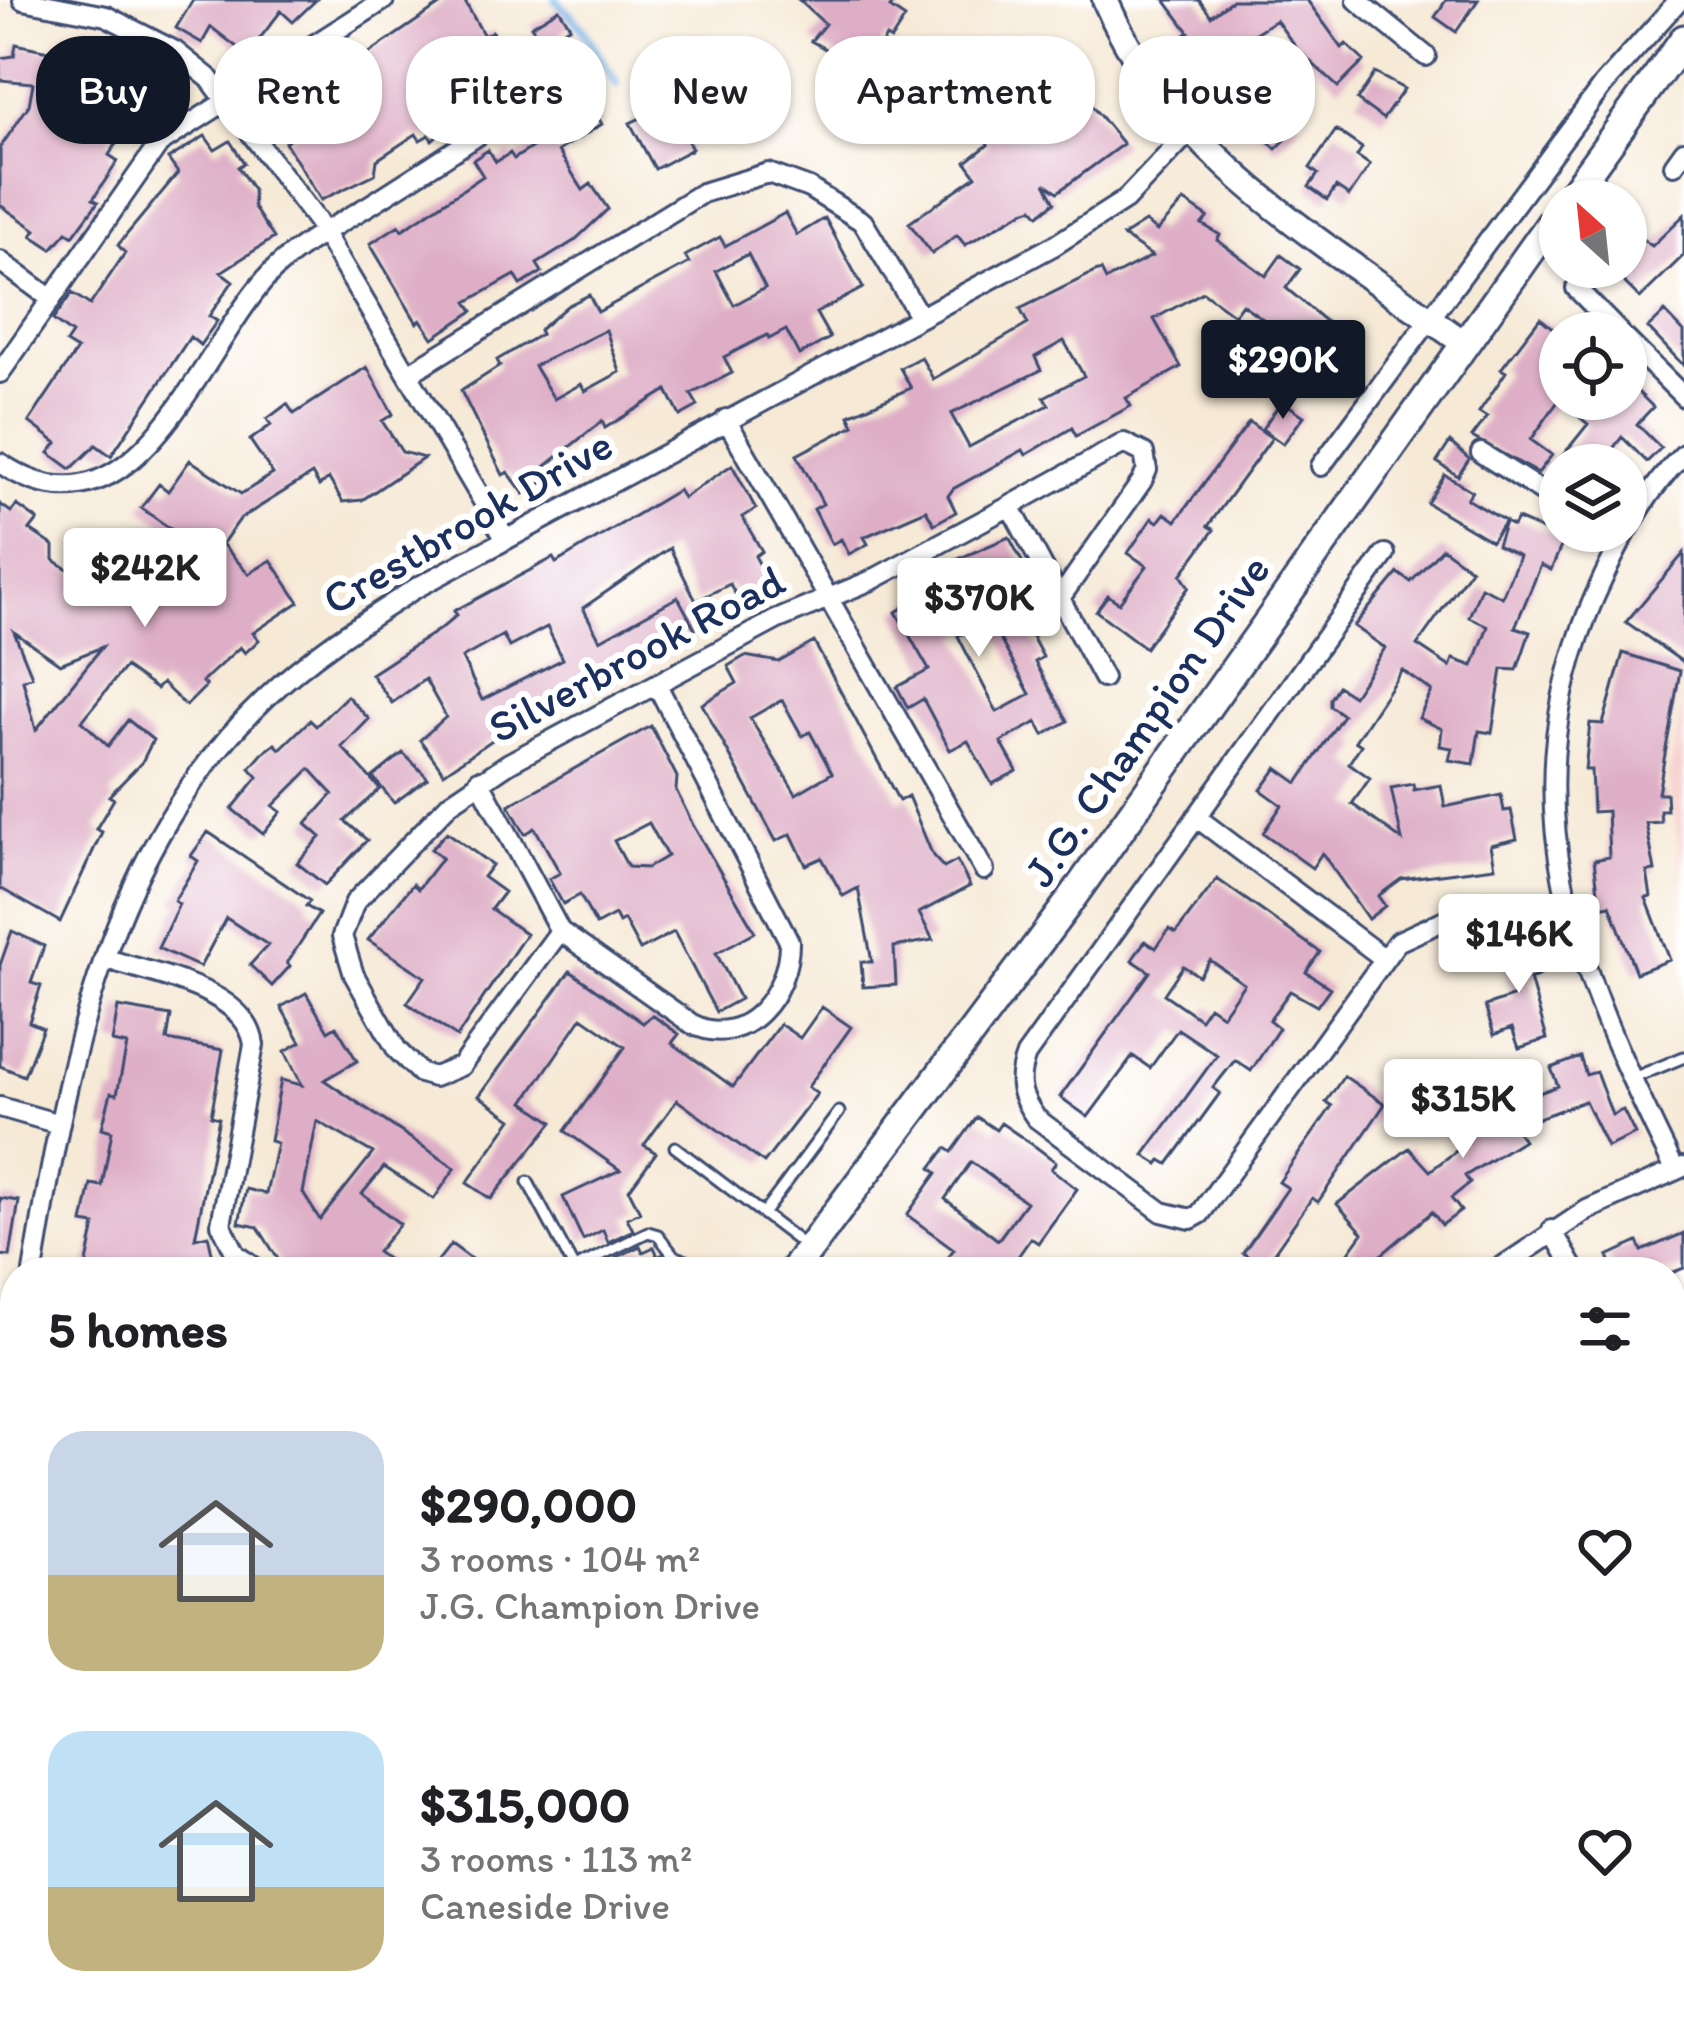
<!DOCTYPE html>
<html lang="en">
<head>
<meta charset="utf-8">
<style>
	:root { --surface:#fff; --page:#f6f6f6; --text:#202124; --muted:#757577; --accent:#111827 }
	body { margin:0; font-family:Itim,sans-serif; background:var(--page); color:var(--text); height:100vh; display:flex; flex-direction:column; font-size:45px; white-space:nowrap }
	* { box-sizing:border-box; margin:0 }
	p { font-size:39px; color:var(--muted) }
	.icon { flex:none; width:66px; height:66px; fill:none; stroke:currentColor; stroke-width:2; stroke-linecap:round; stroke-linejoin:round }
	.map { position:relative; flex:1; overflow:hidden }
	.sheet { position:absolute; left:0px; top:1257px; width:1686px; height:768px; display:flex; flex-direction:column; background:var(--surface); border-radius:48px 48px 0 0; box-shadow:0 3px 9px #0004 }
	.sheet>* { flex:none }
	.hud { position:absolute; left:36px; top:36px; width:1614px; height:108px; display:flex; gap:24px }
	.needle { width:78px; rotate:333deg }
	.fabs { position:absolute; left:1539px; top:180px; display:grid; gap:24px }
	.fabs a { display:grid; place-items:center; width:108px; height:108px; border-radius:50%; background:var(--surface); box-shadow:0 3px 9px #0004; font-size:60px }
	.price { position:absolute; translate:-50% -102px; padding:0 27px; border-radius:12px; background:#fff; color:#222; font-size:39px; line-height:78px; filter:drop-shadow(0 3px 6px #0008) }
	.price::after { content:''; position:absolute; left:50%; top:72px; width:36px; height:27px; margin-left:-18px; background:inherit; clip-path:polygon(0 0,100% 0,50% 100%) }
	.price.selected { background:var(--accent); color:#fff }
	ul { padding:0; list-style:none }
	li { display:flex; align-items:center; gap:36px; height:300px; padding:0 48px }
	li span { display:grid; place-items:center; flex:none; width:336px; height:240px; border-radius:36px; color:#555 }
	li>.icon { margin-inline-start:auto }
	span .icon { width:144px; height:144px; fill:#fffc; stroke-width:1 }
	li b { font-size:51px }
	h2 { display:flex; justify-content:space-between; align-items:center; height:144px; padding:0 48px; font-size:51px }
	.chip { padding:0 42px; border-radius:48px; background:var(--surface); box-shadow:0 3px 9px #0004; font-size:42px; line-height:108px }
	.chip.selected { background:var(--accent); color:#fff }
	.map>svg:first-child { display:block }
</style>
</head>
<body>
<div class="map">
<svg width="1684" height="2025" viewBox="0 0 1684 2025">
	<rect width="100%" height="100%" fill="#fff"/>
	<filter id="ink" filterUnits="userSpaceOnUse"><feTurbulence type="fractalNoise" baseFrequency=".00833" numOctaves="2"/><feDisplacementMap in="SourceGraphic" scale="24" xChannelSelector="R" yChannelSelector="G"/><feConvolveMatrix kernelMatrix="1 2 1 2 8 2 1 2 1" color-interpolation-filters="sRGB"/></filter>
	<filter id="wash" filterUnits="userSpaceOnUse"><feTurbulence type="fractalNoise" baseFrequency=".004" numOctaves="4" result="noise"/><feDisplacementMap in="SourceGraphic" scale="48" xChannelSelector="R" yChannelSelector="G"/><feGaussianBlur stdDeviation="2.7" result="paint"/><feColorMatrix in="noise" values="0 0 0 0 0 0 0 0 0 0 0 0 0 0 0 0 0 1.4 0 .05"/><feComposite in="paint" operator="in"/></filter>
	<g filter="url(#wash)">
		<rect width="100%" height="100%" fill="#f6e9d5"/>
		<path fill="#f7d0cd" d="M1684 693V898L1669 773Z"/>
		<path fill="#7bcc8d" stroke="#4b7e76" stroke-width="3" d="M1684 1489V1675L1671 1678V1493Z
			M1193 2010H1262L1250 2025H1185Z"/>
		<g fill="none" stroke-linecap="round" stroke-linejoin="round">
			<path stroke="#71b3e6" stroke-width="8" d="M556 0 582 27 617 84
				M1671 1621 1684 1638
				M1233 2025 1241 2010"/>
		</g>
		<g id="blocks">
			<path fill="#deaec6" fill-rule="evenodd" d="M193 0H316L293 22 281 11 247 55 211 27 202 43 176 28Z
				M447 0H464L484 36 492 31 505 53 536 33 531 26 559 9 570 26 560 33 573 52 536 83 531 75 473 104 432 140 429 135 420 140 416 134 377 160 375 174 321 200 285 142 298 133 280 97 291 91 286 81 307 70 321 86Z
				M799 0H896L890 8 905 18 891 40 886 37 867 72 811 41 825 24Z
				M1165 0H1199L1211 16 1232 0H1307L1342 48 1346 44 1364 61 1338 87 1297 49 1276 20 1236 45 1269 92 1301 124 1276 149 1258 131 1269 120 1244 88 1222 106 1172 45 1189 32Z
				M1446 0H1478L1456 32 1435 17Z
				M16 44 112 65 168 94 150 125 127 112 108 139 116 144 109 155 118 161 93 199 98 202 73 236 67 232 52 249 32 236 36 230 0 205V148L29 105 33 83 0 80V58L14 56Z
				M1375 73 1404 89 1383 119 1357 100Z
				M1024 81 1060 122 1087 100 1123 144 1058 192 1045 183 1055 202 1039 215 1033 208 1024 211 965 245 957 235 932 254 909 223 976 176 966 162 988 145 970 117Z
				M584 96 602 124 558 151 583 190 591 184 608 209 574 241 537 264 542 272 521 285 515 275 467 302 473 311 433 338 421 320 417 323 370 244 399 225 402 230 483 176 473 160 488 150 496 162 510 153 514 159 557 131 549 117Z
				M660 109 669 129 679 124 692 149 655 169 630 123Z
				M1336 130 1362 148 1357 156 1370 165 1349 196 1336 187 1327 200 1309 187 1318 174 1310 168Z
				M205 136 215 150 230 141 244 163 238 167 253 190 254 208 274 238 221 272 233 281 209 316 217 321 200 345 190 337 111 456 96 445 71 469 49 453 57 443 29 422 77 350 66 343 72 334 53 320 72 293 90 305 125 253 118 245 178 173 168 159Z
				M1184 201 1208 217 1202 224 1220 235 1217 240 1266 276 1281 255 1300 269 1286 288 1345 338 1329 361 1317 352 1312 361 1305 357 1301 362 1285 349 1292 340 1242 304 1234 315 1203 292 1154 319 1181 367 1126 398 1131 406 1076 436 1072 428 1026 455 1023 450 953 489 948 496 956 512 934 524 926 510 864 537 868 544 849 554 841 539 832 544 814 509 823 504 797 455 854 425 849 415 911 388 900 368 921 357 933 379 1028 324 1020 309 1095 272 1101 270 1106 280 1152 256 1123 236 1145 222 1157 231ZM1064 341 1084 376 1044 397 1049 405 969 447 951 414 1041 370 1035 357Z
				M785 213 797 235 825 218 863 288 816 313 830 338 799 355 786 330 769 339 767 335 724 357 732 373 691 394 698 406 680 416 667 390 605 428 602 421 542 469 548 479 524 494 508 472 503 475 461 391 500 366 497 360 541 334 539 330 567 306 589 295 598 312 689 263 685 256 720 237 725 246ZM748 254 765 288 734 305 716 271ZM606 330 620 372 585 391 581 384 554 399 534 366Z
				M1684 215V255L1640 298 1609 267H1626V245L1637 235 1652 246Z
				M1665 312 1684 332V366L1648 328Z
				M1540 318 1560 334 1559 399H1626V380L1653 407 1637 424 1661 448 1647 462 1622 437 1600 465H1555L1588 424 1559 400 1531 440 1552 455 1538 473 1472 437 1487 417 1479 412 1506 372 1501 369Z
				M1232 338 1265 366 1246 388 1213 360Z
				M367 367 393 414 382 421 402 452 424 458 362 500 343 502 329 479 319 486 312 474 240 519 222 544 249 574 271 560 299 602 253 633 259 640 245 653 240 647 202 682 206 686 186 706 162 683 156 689 125 667 82 721 108 746 128 720 153 740 142 762 109 796 114 799 96 829 102 832 60 922 0 888V504L11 512 17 505 38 520 30 530 54 546V560L83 579 108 542 157 576 182 537 141 508 159 484 168 491 190 460 241 494 273 474 250 440 271 425 267 419 287 404 294 414ZM14 632 60 664 102 647 36 730 23 680 32 676Z
				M1282 401 1304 416 1283 444 1262 429Z
				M1249 422 1272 438 1208 526 1214 530 1181 575 1189 587 1145 648 1096 611 1108 595 1119 603 1147 566 1128 553 1152 518 1158 522 1165 513 1176 521Z
				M1450 442 1469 459 1458 476 1437 462Z
				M732 465 756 509 742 517 762 551 755 556 777 597 746 614 730 584 696 601 670 548 583 608 600 640 678 597 695 629 614 674 617 679 594 691 587 687 501 734 444 773 420 740 446 717 425 679 392 703 371 674 443 627 457 615 454 611 553 558 556 563 678 490 683 498ZM547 627 563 659 482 700 462 658 503 635 509 647Z
				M1445 475 1472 491 1467 499 1505 521 1491 541 1427 503Z
				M1517 519 1564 539 1551 570 1541 565 1515 627 1530 632 1517 670 1502 669 1492 733 1479 731 1474 764 1449 760 1452 748 1440 746 1442 729 1419 718 1432 691 1402 670 1355 741 1361 745 1349 763 1370 778 1352 804 1402 840 1391 788 1413 784 1414 790 1441 785 1445 807 1501 795 1504 811 1511 810 1517 839 1491 845 1495 867 1401 879 1378 896 1385 906 1368 919 1322 853 1312 868 1263 833 1282 805 1261 790 1277 768 1298 783 1343 715 1330 706V699L1338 686 1353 696 1385 648 1354 626 1398 573 1411 582 1442 548 1471 569 1417 645 1450 667 1453 659 1473 666 1488 626 1469 617 1481 587 1502 597 1519 556 1497 545 1505 522 1513 526Z
				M1009 537 1024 565 1000 578 1043 657 1035 662 1068 721 1044 735 1037 722 1001 742 1017 771 992 784 968 741 950 750 923 699 908 708 897 687 929 670 896 612 949 579 942 566ZM989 619 1030 694 997 712 958 636Z
				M1684 553V663L1626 622Z
				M814 642 899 801 908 796 933 856 944 868 957 861 970 886 919 913 933 940 894 947 896 985 863 987 861 962H872L858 888 843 896 822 858 806 865 791 834 776 841 702 704 737 683 728 666 745 656 779 662ZM782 700 802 736 810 732 832 773 796 794 750 718Z
				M1623 653 1680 671 1658 793H1666L1667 810H1660L1661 822 1646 823 1655 871 1647 872 1651 897 1646 898 1670 960 1636 973 1610 905 1600 907 1594 860 1609 857 1607 811 1593 812 1591 770H1585L1590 723 1603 724Z
				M347 696 369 719 342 747 380 789 345 821 367 840 325 885 297 863 321 837 306 824 333 794 310 769 273 806 281 812 263 834 232 809 258 777 250 768 263 753 275 744 280 749 310 720 316 726Z
				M651 726 677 777 676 790 693 825 755 932 716 953 740 999 716 1012 674 932 640 950 624 920 619 923 615 915 596 925 580 895 563 904 549 879 560 873 535 828 525 834 509 805ZM649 823 667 856 647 868 628 867 614 841Z
				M403 753 428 778 394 803 373 777Z
				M208 832 310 901 306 906 319 914 287 963 290 966 272 986 250 965 268 945 226 918 200 967 158 948 179 904 174 901 198 861 191 856Z
				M447 832 492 865 483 877 504 892 491 909 526 934 457 1037 407 1003 425 977 368 940 413 884 418 889 442 858 431 849Z
				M1217 879 1320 952 1306 972 1330 988 1317 1006 1290 991 1269 1020 1279 1028 1251 1071 1235 1060 1213 1088 1220 1093 1168 1164 1161 1160 1158 1164 1144 1155 1217 1055 1178 1029 1150 1068 1133 1056 1088 1117 1060 1097 1150 972 1132 960 1145 941 1156 948 1169 929 1176 933ZM1210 960 1244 984 1222 1015 1209 1006 1200 1019 1164 994 1183 966 1199 976Z
				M12 931 44 946 31 983 41 986 29 1022 43 1028 24 1076 0 1066V965Z
				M1525 935 1539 965 1540 975 1530 979 1547 1039 1519 1048 1512 1028 1494 1035 1485 1006 1515 996 1498 945Z
				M570 971 643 1023 652 1015 679 1034 672 1043 733 1087 780 1024 800 1038 822 1007 851 1027 808 1087 817 1094 764 1163 677 1100 644 1145 656 1153 629 1190 640 1212 627 1218 633 1230 608 1242 603 1230 583 1240 563 1197 620 1170 565 1131 625 1047 582 1017 524 1102 553 1122 491 1199 467 1183 512 1119 479 1096Z
				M306 993 328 1031 336 1026 357 1061 324 1080 455 1168 434 1199 384 1167 362 1194 400 1224 377 1252 404 1272H286L258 1227 239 1223 246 1189 266 1194 277 1143 270 1141 281 1080 302 1085 285 1051 301 1042 281 1007ZM317 1121 373 1153 320 1220 303 1193Z
				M118 1007 171 1016 167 1040 223 1050 211 1116 219 1118 195 1238 208 1235 213 1257 199 1272H85L95 1225 83 1223 91 1184 102 1186 112 1131 102 1128 111 1093 117 1094 127 1045 112 1042Z
				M1580 1057 1586 1075 1596 1072 1612 1115 1623 1110 1635 1134 1607 1147 1585 1101 1514 1127 1523 1140 1465 1176 1470 1183 1451 1198 1461 1211 1442 1225 1432 1212 1374 1261 1386 1272H1335L1363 1233 1337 1204 1409 1148 1430 1171 1464 1145 1444 1110 1492 1085 1503 1106 1558 1086 1551 1068Z
				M1344 1076 1385 1104 1318 1202 1312 1198 1264 1267 1243 1253 1288 1188 1279 1182 1332 1106 1326 1102Z
				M977 1117 996 1130 1001 1123 1036 1147 1056 1162 1051 1169 1077 1189 1038 1243 1031 1238 1007 1272H937L954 1249 907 1215 937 1173 931 1168 946 1148 952 1152ZM971 1162 1026 1202 998 1240 945 1199Z
				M0 1198 19 1201 10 1256 0 1255Z
				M1684 1233V1268L1674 1272H1615L1608 1256 1638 1242 1642 1251Z
				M451 1244 489 1272H429Z
				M640 1246 643 1252 654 1247 657 1254 650 1268 666 1272H623L616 1258Z"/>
		</g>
	</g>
	<g filter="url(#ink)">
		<use href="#blocks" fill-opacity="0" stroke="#3c4b70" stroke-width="3"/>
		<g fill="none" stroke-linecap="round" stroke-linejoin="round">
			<g stroke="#3c4b70" stroke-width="15">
				<path id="service" d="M1631 1079 1684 1057
					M675 1147 805 1246
					M528 1182 574 1268
					M763 1214 839 1112
					M658 1263 674 1256 713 1272
					M567 1272 648 1232 658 1235 674 1256"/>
			</g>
			<g stroke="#3c4b70" stroke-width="24">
				<path id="minor" d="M23 0 106 16 175 51 210 79 317 221 506 540
					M1357 0 1426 56
					M1674 165 1684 151
					M0 261 50 298
					M1576 288 1620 333
					M1626 339 1684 397
					M0 373 159 144 384 0
					M410 373 702 193 768 173 809 188 863 222 920 317
					M726 419 984 870
					M1481 453 1560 503
					M0 463C140 558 202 337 277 267 306 240 343 222 376 201 425 170 474 138 522 106
					M1321 466 1603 85 1679 0
					M1010 506 1124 443 1144 453 1147 470 1142 481 1060 598
					M1385 554 1026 1055C1016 1081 1020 1096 1036 1118L1162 1212 1191 1219 1200 1214 1397 942 1458 914 1564 904
					M479 780 560 931 692 1024C746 1051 790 992 789 941L657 685
					M1196 817 1382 957
					M560 931 461 1066 434 1077 420 1073 397 1050 354 975 342 936 355 902 450 803 509 763 776 620 872 580 1010 506 1103 678
					M104 958C149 974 247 988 254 1045L221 1224 236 1254 261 1272
					M0 1107 59 1124
					M1675 1170C1576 968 1498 796 1604 576 1624 534 1649 487 1684 454
					M1552 1230 1576 1272
					M33 1272C67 1064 107 847 268 696 312 654 365 621 416 588L1055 245 1125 200 1189 132
					M1494 1272 1587 1210 1683 1167
					M1671 1334 1684 1328
					M0 1396 15 1355
					M1671 1413 1684 1432
					M1676 1724 1684 1739
					M0 1772 15 1751
					M0 1877 15 1915
					M549 2010 570 2025
					M1569 2010 1577 2025
					M35 2025V2010
					M580 2025 589 2010
					M850 2025 870 2010
					M1449 2025 1480 2010"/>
			</g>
			<g stroke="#3c4b70" stroke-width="30">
				<path id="tertiary" d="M1105 0C1174 160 1329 246 1465 344
					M0 1403 2 1397 15 1402
					M818 2010 828 2025"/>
			</g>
			<g stroke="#3c4b70" stroke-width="33">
				<path id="secondary" d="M1567 201 1684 39
					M792 1272 1067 905 1560 210
					M264 2025 273 2010"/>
			</g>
			<use href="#service" stroke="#fff" stroke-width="9"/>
			<use href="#minor" stroke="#fff" stroke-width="18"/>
			<use href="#tertiary" stroke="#fff" stroke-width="24"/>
			<use href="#secondary" stroke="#fff" stroke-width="27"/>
		</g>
	</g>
	<g text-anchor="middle" stroke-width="12" stroke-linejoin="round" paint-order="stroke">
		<g font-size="45" fill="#1b2f5e" stroke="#fff">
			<text transform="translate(467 521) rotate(-30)" y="16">Crestbrook Drive</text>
			<text transform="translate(636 653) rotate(-28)" y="16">Silverbrook Road</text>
			<text transform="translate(1146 720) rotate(-55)" y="16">J.G. Champion Drive</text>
		</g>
	</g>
</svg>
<div class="fabs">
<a><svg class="needle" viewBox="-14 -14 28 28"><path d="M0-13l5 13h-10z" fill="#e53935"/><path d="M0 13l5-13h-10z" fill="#757577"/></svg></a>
<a><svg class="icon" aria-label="locate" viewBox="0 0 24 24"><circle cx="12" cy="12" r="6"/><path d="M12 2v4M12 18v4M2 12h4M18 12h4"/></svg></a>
<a><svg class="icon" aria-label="layers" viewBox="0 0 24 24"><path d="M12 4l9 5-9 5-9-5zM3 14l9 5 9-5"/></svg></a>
</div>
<b class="price selected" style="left:1283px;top:422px">$290K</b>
<b class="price" style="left:145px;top:630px">$242K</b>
<b class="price" style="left:979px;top:660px">$370K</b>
<b class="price" style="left:1519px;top:996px">$146K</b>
<b class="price" style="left:1463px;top:1161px">$315K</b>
<div class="hud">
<a class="chip selected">Buy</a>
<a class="chip">Rent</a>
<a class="chip">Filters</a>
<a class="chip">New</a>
<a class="chip">Apartment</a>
<a class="chip">House</a>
</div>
<section class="sheet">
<h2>5 homes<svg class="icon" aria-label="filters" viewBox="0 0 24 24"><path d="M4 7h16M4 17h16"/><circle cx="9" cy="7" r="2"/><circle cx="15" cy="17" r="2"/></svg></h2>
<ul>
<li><span style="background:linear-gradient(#c9d6e8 60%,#c2b280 0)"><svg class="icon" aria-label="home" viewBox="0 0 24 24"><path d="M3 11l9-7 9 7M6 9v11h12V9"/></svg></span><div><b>$290,000</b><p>3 rooms · 104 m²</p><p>J.G. Champion Drive</p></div><svg class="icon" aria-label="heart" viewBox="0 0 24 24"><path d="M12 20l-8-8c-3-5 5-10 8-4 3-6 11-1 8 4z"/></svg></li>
<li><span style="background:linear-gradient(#bfe0f5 65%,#c2b280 0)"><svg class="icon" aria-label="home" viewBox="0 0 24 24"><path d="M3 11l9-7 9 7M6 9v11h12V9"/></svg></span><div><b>$315,000</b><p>3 rooms · 113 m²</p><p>Caneside Drive</p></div><svg class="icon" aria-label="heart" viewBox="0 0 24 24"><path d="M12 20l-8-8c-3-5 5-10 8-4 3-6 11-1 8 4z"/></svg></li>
</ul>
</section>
</div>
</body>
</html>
